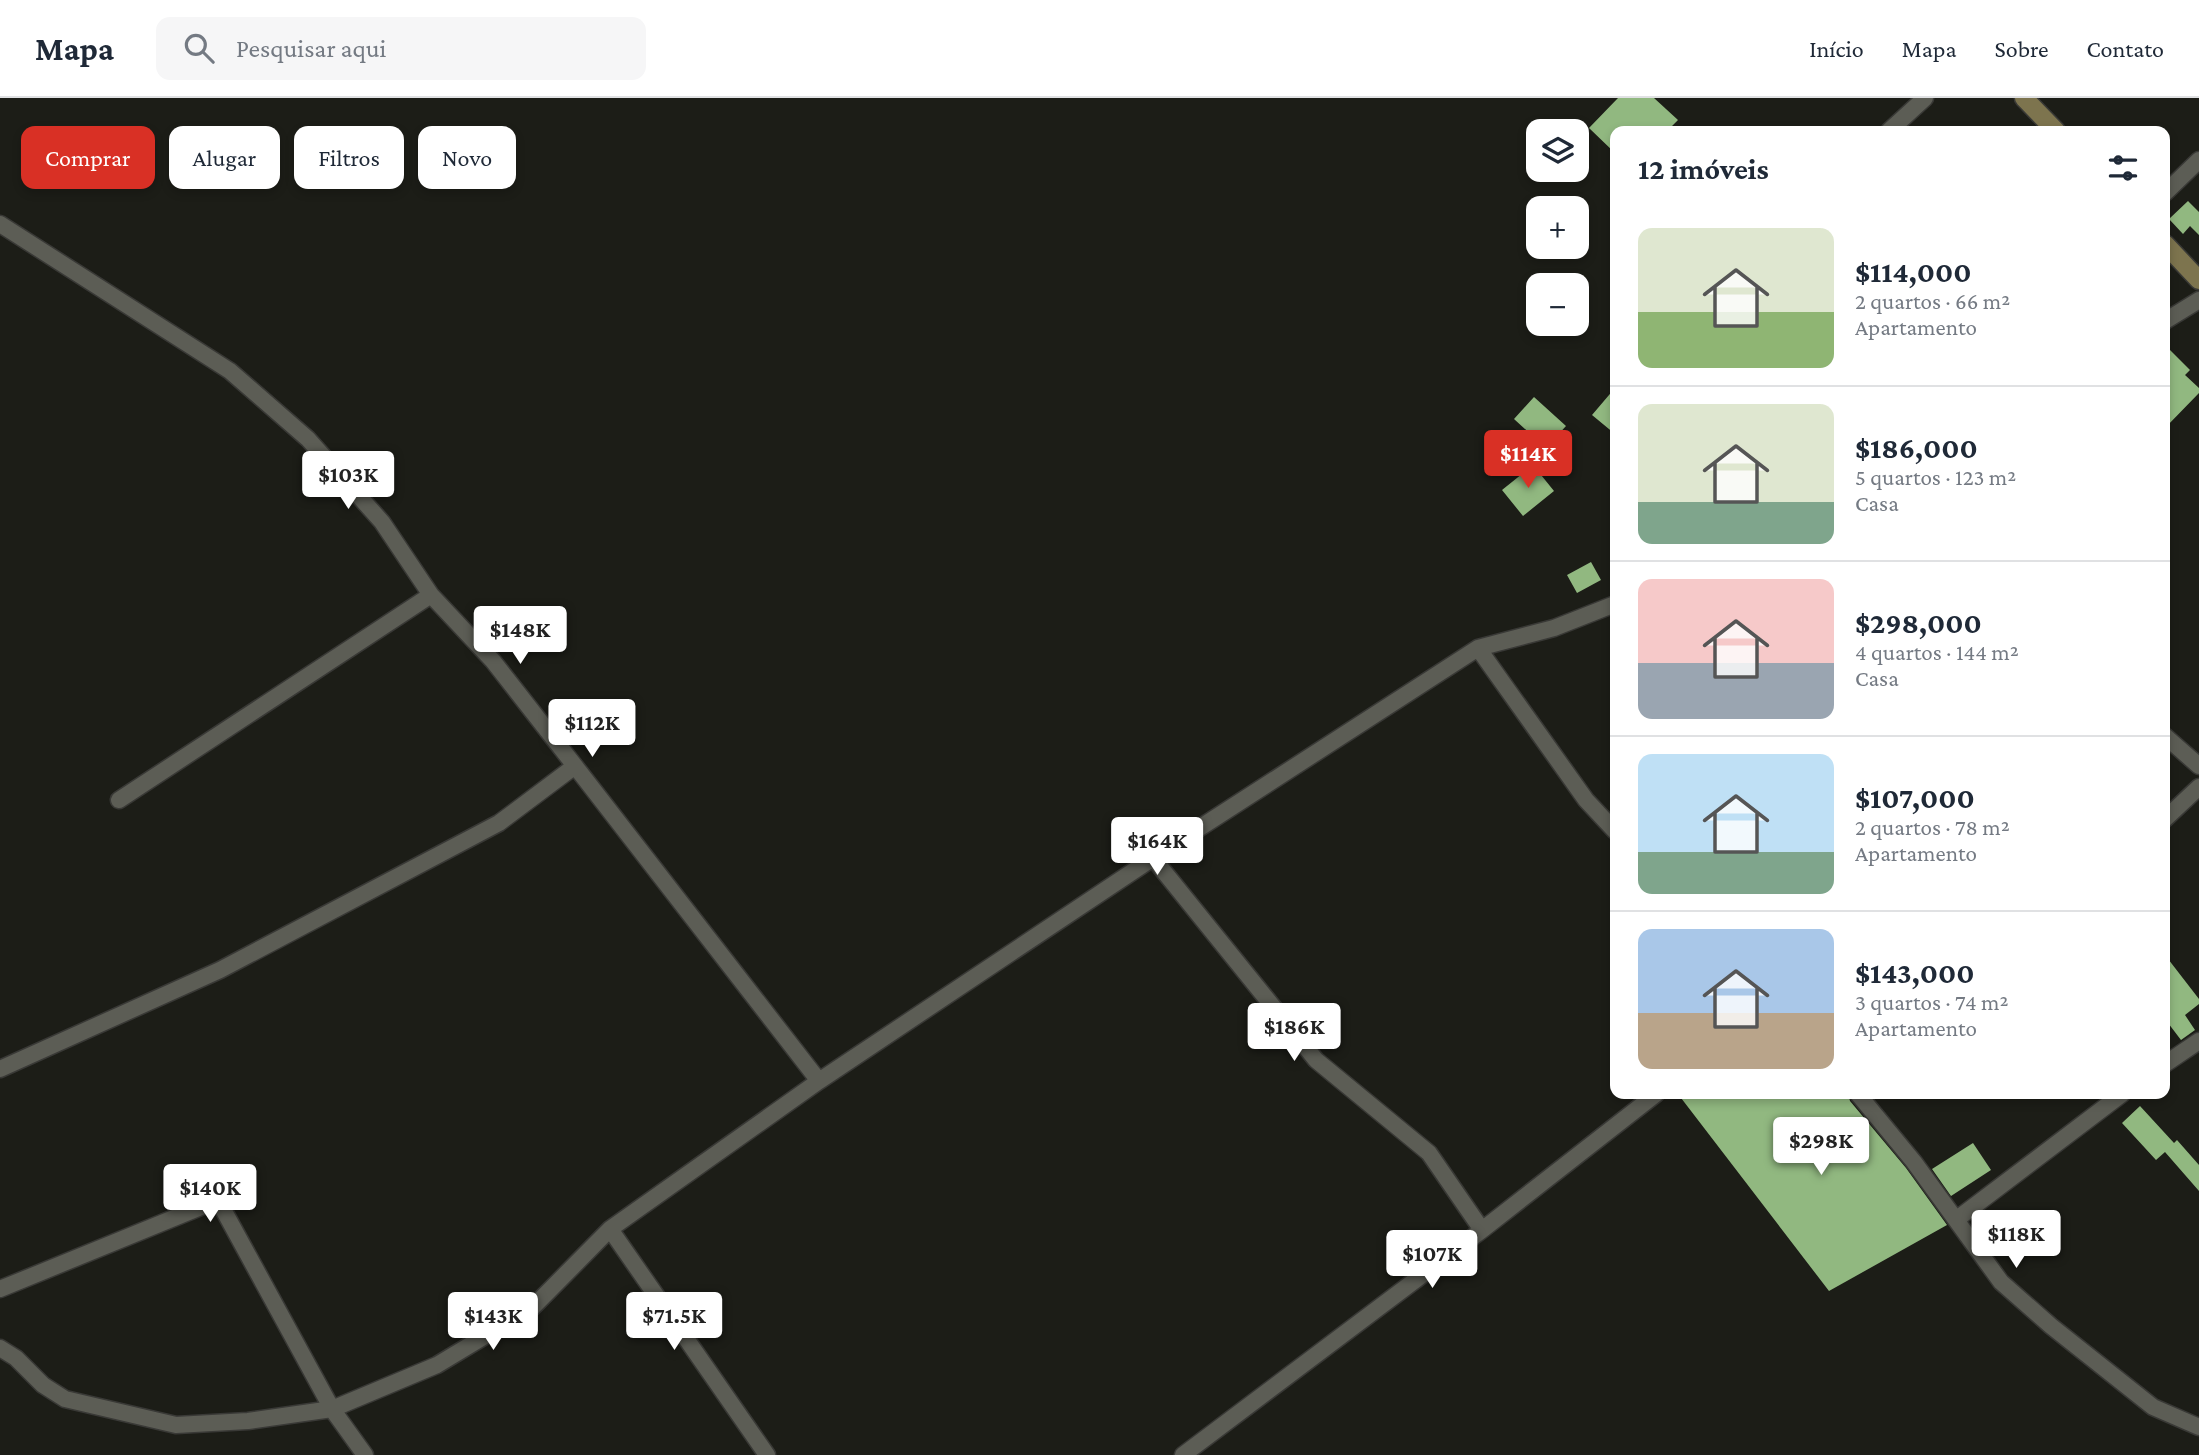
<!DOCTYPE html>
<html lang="pt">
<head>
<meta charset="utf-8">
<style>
	:root { --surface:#fff; --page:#f6f6f7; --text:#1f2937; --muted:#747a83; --line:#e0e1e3; --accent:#d93025 }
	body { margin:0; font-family:"Crimson Pro",serif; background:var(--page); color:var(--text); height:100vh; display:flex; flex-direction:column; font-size:26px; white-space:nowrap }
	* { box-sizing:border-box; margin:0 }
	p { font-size:23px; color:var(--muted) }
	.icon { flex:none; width:38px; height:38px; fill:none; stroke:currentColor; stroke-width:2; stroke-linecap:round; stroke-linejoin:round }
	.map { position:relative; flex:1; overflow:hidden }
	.side { position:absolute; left:1610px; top:28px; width:560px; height:973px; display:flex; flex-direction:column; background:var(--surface); border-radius:14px; box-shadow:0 4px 10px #0003 }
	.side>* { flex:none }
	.hud { position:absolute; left:21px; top:28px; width:665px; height:63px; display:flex; gap:14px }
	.tools { position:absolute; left:1526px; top:21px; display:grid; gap:14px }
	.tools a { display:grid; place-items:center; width:63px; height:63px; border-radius:14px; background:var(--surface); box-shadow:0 4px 10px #0003; font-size:35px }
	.price { position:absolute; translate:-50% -60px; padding:0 16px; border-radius:7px; background:#fff; color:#222; font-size:23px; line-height:46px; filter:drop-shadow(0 2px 4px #0008) }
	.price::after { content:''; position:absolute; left:50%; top:42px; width:21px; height:16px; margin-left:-10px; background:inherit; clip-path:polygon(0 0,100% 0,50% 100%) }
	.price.current { background:var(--accent); color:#fff }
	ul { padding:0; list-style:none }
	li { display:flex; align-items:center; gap:21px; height:175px; padding:0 28px }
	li+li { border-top:2px solid var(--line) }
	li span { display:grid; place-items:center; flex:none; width:196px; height:140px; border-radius:14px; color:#555 }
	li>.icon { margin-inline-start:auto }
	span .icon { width:84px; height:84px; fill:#fffc; stroke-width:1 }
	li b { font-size:30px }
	h2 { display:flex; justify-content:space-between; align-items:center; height:84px; padding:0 28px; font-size:30px }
	.chip { padding:0 24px; border-radius:14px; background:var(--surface); box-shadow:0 4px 10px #0003; font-size:24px; line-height:63px }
	.chip.current { background:var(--accent); color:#fff }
	header { display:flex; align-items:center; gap:42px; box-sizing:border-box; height:98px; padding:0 35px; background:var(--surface); border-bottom:2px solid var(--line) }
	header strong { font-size:33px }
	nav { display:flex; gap:38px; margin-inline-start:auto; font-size:24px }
	.search { width:490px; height:63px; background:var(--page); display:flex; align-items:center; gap:18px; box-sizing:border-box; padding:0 24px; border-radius:14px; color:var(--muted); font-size:26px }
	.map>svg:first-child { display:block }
</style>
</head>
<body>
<header>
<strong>Mapa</strong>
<div class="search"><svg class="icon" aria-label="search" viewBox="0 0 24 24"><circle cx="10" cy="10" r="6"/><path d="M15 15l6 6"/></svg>Pesquisar aqui</div>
<nav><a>Início</a><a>Mapa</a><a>Sobre</a><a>Contato</a></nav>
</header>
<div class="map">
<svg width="2199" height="1357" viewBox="0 0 2199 1357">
	<rect width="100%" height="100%" fill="#1c1d17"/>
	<path fill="#91b880" d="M1618 0H1654L1678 22 1667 33H1615V55L1589 30Z
		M2188 103 2199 114V137L2190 128 2183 136 2169 121Z
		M2165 247 2190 272 2185 277 2199 290V295L2165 330Z
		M1615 290V336L1592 317Z
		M1534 299 1566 328 1546 350 1514 321Z
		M1533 367 1554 393 1523 418 1502 392Z
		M1591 464 1601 482 1577 495 1567 477Z
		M2165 857 2199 901V906L2185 917 2195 932 2181 942 2165 921Z
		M1678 996H1848L1850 1003 1906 1070 1947 1127 1829 1193Z
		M2140 1008 2174 1045 2177 1042 2199 1067V1093L2165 1054 2156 1062 2122 1025Z
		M1973 1045 1991 1072 1951 1098 1932 1071Z"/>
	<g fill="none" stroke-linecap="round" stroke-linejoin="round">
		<g stroke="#393936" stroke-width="19">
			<path id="minor" d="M1889 33 1925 0
				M2165 95 2199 62
				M0 126 230 273 308 341 382 424 431 497 119 702
				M2165 223 2199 202
				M431 497 493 563 575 668
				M1478 550 1586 702 1615 733
				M2165 638 2199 668
				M2165 721 2199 689
				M1153 760 1316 962 1429 1055 1482 1132
				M2165 966 2199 943
				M0 971 220 872 499 725 575 668 819 983 610 1131 533 1209 437 1267 332 1311 248 1323 176 1327 65 1301 43 1287 16 1260 0 1250
				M819 983 1153 760 1478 550 1554 530 1615 506
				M1858 996 1914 1064 2001 1184 2051 1228 2153 1309 2199 1329
				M1957 1121 2122 996
				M610 1131 767 1357
				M0 1191 218 1102 332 1311 365 1357
				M1183 1357 1482 1132 1656 996"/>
		</g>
		<g stroke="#393936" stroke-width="21">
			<path id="secondary" d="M2024 0 2056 33
				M2165 146 2199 182"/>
		</g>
		<use href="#minor" stroke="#5c5d55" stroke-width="16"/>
		<use href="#secondary" stroke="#7d744e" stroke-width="18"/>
	</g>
</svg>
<div class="tools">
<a><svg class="icon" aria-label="layers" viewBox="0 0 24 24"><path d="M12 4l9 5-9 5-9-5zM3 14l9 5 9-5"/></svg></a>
<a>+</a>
<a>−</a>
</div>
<b class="price current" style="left:1528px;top:392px">$114K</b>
<b class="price" style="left:348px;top:413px">$103K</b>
<b class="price" style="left:520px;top:568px">$148K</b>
<b class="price" style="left:592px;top:661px">$112K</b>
<b class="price" style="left:1157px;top:779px">$164K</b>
<b class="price" style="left:1294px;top:965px">$186K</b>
<b class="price" style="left:1821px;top:1079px">$298K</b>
<b class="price" style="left:210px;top:1126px">$140K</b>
<b class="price" style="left:2016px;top:1172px">$118K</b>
<b class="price" style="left:1432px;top:1192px">$107K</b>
<b class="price" style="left:493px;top:1254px">$143K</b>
<b class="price" style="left:674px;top:1254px">$71.5K</b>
<div class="hud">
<a class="chip current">Comprar</a>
<a class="chip">Alugar</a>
<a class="chip">Filtros</a>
<a class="chip">Novo</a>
</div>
<section class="side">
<h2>12 imóveis<svg class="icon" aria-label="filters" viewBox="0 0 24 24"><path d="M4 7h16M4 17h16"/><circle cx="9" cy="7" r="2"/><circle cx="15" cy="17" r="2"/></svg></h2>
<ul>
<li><span style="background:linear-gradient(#dfe7d0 60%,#8fb573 0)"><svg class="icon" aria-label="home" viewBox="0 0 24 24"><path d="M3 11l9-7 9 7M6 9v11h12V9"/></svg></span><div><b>$114,000</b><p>2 quartos · 66 m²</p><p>Apartamento</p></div></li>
<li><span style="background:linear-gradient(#dfe7d0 70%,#7fa58c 0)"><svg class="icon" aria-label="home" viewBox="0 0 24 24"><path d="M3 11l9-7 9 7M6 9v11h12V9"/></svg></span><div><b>$186,000</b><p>5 quartos · 123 m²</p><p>Casa</p></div></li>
<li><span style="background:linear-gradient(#f6c9c9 60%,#9aa5b1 0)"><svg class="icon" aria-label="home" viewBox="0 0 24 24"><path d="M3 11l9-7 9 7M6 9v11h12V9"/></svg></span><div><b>$298,000</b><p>4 quartos · 144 m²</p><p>Casa</p></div></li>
<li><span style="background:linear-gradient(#bfe0f5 70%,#7fa58c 0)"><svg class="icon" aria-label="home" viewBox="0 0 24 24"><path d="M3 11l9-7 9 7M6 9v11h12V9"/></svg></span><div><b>$107,000</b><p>2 quartos · 78 m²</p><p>Apartamento</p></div></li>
<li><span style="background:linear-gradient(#a9c7e8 60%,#b9a48a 0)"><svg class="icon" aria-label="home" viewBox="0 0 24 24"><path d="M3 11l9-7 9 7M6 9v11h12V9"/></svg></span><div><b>$143,000</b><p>3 quartos · 74 m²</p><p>Apartamento</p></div></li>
</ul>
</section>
</div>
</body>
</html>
